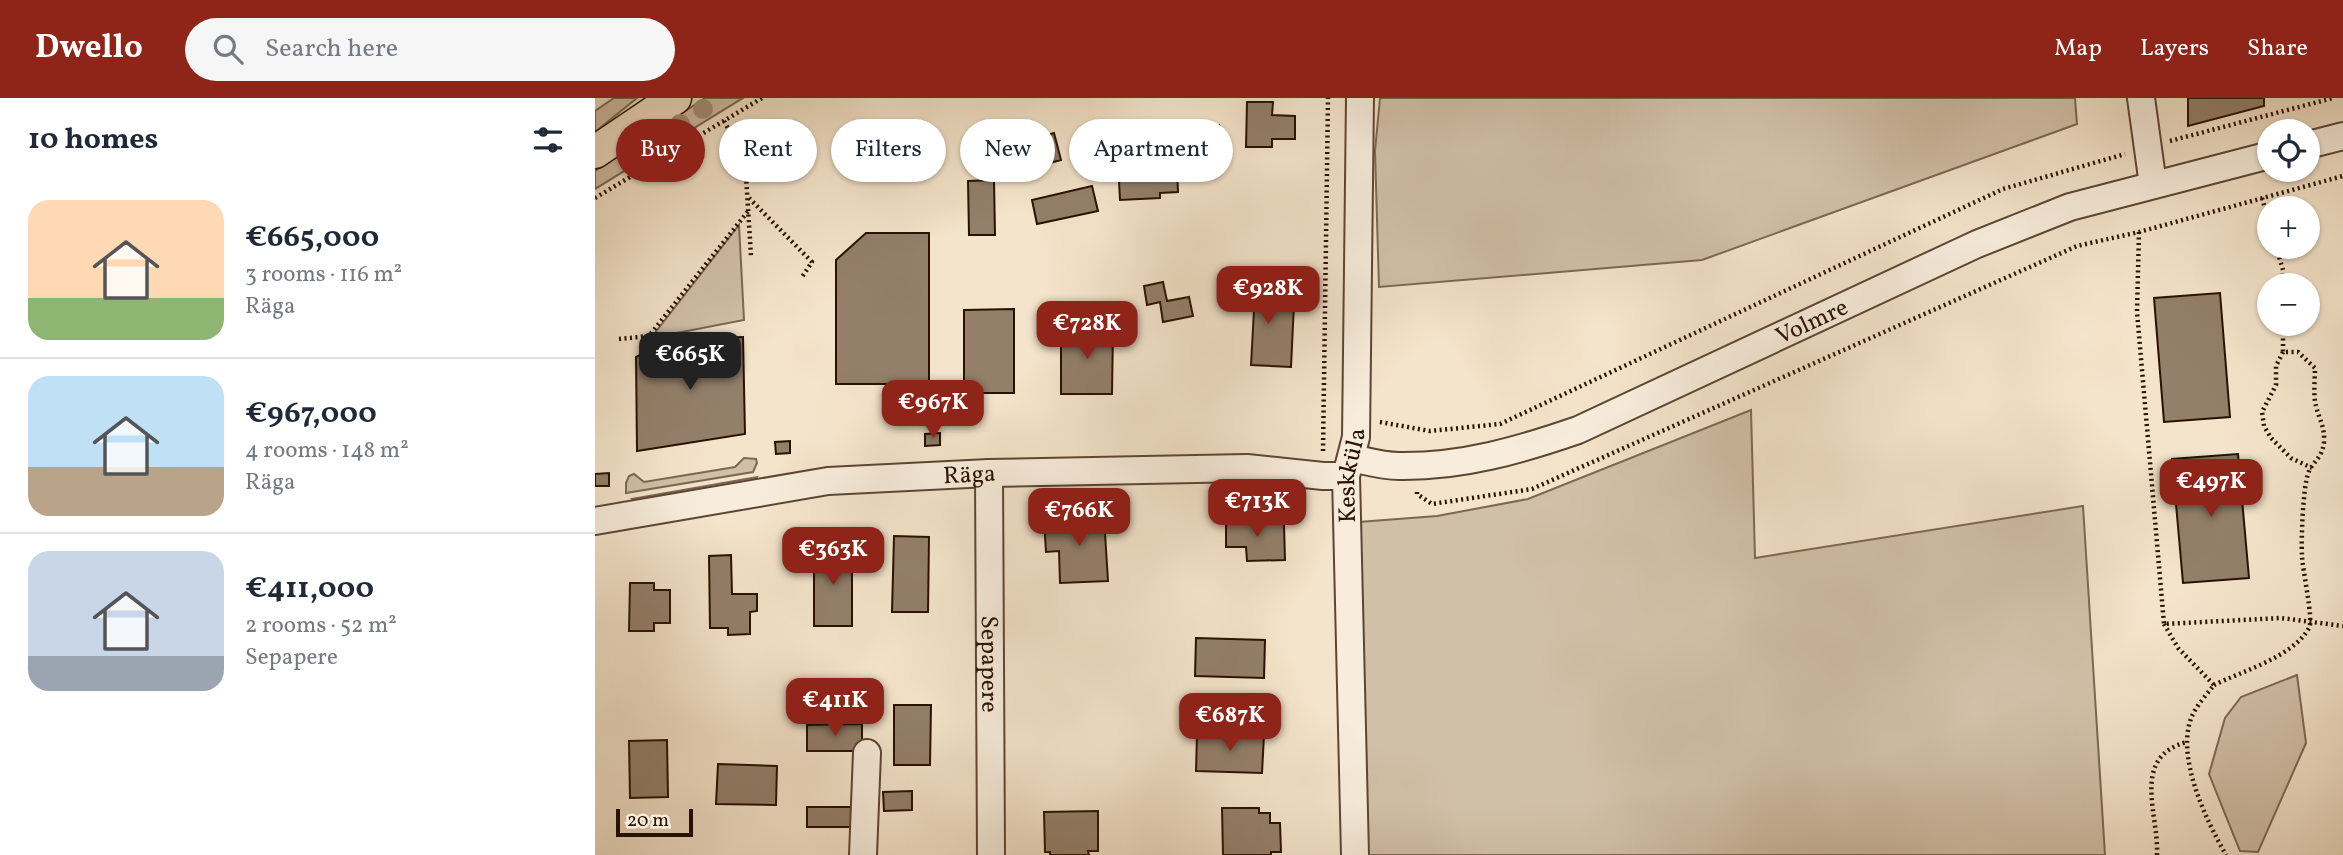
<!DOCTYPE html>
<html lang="en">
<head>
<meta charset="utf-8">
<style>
	:root { --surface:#fff; --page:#f6f6f7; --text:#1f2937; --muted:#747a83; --line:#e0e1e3; --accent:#8f2418 }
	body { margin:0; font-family:Vollkorn,serif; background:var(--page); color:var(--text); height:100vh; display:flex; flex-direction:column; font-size:26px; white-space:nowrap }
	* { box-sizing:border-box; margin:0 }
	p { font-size:23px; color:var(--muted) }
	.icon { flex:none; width:38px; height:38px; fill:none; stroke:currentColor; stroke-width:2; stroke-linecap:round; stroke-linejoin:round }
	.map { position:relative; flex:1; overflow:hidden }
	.sheet { display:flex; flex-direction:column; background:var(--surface); width:595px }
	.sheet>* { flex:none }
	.hud { position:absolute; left:21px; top:21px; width:665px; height:63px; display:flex; gap:14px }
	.tools { position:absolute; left:1662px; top:21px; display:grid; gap:14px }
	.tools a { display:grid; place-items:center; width:63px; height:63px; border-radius:50%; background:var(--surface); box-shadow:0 2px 5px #0004; font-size:35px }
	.scale { position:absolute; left:21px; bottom:18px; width:77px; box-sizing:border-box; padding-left:7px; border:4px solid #291100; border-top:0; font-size:19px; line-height:24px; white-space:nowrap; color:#291100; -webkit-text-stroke:5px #f8eddd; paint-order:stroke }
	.price { position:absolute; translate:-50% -60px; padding:0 16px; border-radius:14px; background:var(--accent); color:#fff; font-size:23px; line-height:46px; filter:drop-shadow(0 2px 4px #0008) }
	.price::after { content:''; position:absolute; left:50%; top:42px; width:21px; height:16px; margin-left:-10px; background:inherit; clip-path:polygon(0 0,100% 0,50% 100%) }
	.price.current { background:#222; color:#fff }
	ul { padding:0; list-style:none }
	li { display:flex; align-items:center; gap:21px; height:175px; padding:0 28px }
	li+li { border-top:2px solid var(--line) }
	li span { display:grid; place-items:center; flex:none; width:196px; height:140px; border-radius:21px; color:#555 }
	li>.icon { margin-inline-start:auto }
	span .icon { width:84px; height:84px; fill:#fffc; stroke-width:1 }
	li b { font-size:30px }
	h2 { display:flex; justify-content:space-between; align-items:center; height:84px; padding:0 28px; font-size:30px }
	.pill { padding:0 24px; border-radius:32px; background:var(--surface); box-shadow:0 2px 5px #0004; font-size:24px; line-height:63px }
	.pill.current { background:var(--accent); color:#fff }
	header { display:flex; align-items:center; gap:42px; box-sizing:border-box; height:98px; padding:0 35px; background:var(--accent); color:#fff }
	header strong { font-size:33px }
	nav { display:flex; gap:38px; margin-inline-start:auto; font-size:24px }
	.search { width:490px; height:63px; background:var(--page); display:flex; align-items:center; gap:18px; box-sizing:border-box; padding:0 24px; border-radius:38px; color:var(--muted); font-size:26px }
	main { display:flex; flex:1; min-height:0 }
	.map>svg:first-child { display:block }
</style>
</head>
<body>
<header>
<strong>Dwello</strong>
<div class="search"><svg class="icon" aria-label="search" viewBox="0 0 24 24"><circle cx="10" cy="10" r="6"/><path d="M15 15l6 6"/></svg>Search here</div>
<nav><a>Map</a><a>Layers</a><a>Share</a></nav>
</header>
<main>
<section class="sheet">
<h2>10 homes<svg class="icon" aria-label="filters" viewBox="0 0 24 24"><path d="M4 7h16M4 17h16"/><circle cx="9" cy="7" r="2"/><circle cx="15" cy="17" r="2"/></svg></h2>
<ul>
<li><span style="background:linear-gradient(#ffd9b3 70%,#8fb573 0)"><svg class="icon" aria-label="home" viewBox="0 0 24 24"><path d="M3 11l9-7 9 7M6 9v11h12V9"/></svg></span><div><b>€665,000</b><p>3 rooms · 116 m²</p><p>Räga</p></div></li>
<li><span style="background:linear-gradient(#bfe0f5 65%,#b9a48a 0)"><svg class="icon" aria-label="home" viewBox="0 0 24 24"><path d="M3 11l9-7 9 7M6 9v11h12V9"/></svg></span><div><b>€967,000</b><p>4 rooms · 148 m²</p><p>Räga</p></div></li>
<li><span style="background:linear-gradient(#c9d6e8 75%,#9aa5b1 0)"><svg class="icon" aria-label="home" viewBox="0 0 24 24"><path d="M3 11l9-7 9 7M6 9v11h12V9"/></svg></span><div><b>€411,000</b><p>2 rooms · 52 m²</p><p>Sepapere</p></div></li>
</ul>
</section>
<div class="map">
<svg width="1748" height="757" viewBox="0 0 1748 757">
	<rect width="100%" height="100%" fill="#f4e4cb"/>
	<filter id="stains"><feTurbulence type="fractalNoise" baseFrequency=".00286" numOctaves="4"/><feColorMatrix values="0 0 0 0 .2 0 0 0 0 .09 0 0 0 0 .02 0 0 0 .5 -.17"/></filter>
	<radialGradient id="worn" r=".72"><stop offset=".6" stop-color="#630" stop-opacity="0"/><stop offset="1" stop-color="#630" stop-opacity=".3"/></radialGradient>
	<path fill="#d1c0a8" stroke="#7d6854" stroke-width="2" d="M19 0H42L0 34V13Z
		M110 0H148L0 91V73Z
		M785 0H1480L1482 26 1107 162 784 189 780 53Z
		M144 127 149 222 56 240Z
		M1156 312 1160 460 1488 408 1510 757H772L764 424 842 418 933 401Z
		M149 360 161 361 162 365 158 374 31 395V385L34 378 39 376 49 384 140 369Z
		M162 379 158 386 41 406 37 401Z
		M1702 577 1711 645 1663 754 1645 753 1614 676 1630 620 1646 599Z"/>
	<path fill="#937f6a" stroke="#291100" stroke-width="2" d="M1593 0H1669V8L1593 28Z
		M652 4H678L677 17 700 18V41H677V49H651Z
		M624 27 627 38 614 41 615 45 589 51 585 35Z
		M459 35 466 62 443 68 444 76 427 81 418 46Z
		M542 62 543 73 582 71 583 94 565 95V100L525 102 523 63Z
		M399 82 400 137H374L373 83Z
		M497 88 503 113 442 126 437 102Z
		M271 135H334V286H241V162Z
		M647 177 667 178 666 205 699 206 696 269 656 267 659 212 645 211Z
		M568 184 572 203 594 199 598 218 568 224 565 204 552 207 549 188Z
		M1625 195 1635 319 1569 324 1559 200Z
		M419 211V295H369V212Z
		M466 229 518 230 517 296H466Z
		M148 239 150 336 42 353 41 259 74 241Z
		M345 335V347L330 348V336Z
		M195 343V355L181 356 180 344Z
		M1643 356 1654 480 1588 485 1577 361Z
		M14 375V388H0V376Z
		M509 419 513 483 465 485 464 453 451 454 449 422Z
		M653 420H673V426H689L690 462 652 463 651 449H631V421H650V426H653Z
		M299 438 334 439 333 514H297Z
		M219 450H257V528H219Z
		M136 457 137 496H162V513L155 514V536L133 537V530H115L114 458Z
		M35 485H59V492H75V525H59V533H34Z
		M601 540 670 542 669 580 600 578Z
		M299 607H336L335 667H299Z
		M267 626V653H212V627Z
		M602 635 669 637 667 675 601 673Z
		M72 642 73 699 35 700 34 643Z
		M123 666 182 668 181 707 121 706Z
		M317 693V712L289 713 288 694Z
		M212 709H257V729H212Z
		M627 710H664V715H675V725H685L686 754H676V757H628Z
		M503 713V753H493L494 757H455V754H450L449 714Z"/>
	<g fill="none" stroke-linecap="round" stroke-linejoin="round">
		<g stroke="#5c4633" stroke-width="30">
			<g id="minor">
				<path d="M1546 0 1558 87"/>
				<path d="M1713 47 1748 38"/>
				<path id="s1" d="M756 360C771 363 788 368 804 368 867 369 925 352 983 332L1382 146 1475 109 1675 57"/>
				<path id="s2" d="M394 375 396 757"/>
				<path id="s3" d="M0 423 233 383 394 375 652 370 728 378H751"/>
				<path d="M268 757 272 655"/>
				<path id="s4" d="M760 757 751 378 761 339 765 0"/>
			</g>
		</g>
		<g stroke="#291100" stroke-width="35">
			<path id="major" d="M0 54 80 0"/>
		</g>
		<path stroke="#291100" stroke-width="4.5" stroke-dasharray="2 3.5" stroke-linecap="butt" d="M129 23 150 62 156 158
			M1575 43 1738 0
			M0 100 167 0
			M154 100 217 164 207 179
			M1667 100 1675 127
			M1544 134 1542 214 1569 526 1686 520 1748 528
			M1681 149 1688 172V187
			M24 241 54 238 154 112
			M1688 254 1681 268V287L1667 314 1669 328 1676 340 1696 360 1717 370
			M785 324 835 333 905 326 1408 91 1530 56
			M728 353 733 0
			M822 394V396L837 406 937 391 1482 148 1544 134 1748 78
			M1569 526 1583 550 1619 587C1612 596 1602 607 1597 618 1580 658 1611 722 1631 757
			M1619 587C1647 573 1698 559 1714 530 1719 523 1707 470 1707 457 1706 441 1708 390 1713 376 1717 363 1727 362 1729 344 1730 329 1724 321 1721 308 1718 297 1720 282 1720 270L1703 254H1688V226
			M1562 757C1564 716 1535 659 1592 644"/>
		<use href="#minor" stroke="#f8eddd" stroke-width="26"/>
		<use href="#major" stroke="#f4e4cb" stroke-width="32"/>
	</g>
	<g fill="#a5927c">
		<circle cx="108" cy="11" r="10"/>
		<circle cx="85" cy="26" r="10"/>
	</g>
	<g text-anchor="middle" stroke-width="7" stroke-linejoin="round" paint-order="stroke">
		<g font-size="24" fill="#291100" stroke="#f8eddd">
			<text dy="8" stroke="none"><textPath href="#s1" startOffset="490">Volmre</textPath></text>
			<text dy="8" stroke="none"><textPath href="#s3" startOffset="378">Räga</textPath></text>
			<text dy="8" stroke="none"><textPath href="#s4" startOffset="380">Keskküla</textPath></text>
			<text dy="8" stroke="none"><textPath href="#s2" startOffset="191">Sepapere</textPath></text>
		</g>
	</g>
	<rect width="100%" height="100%" filter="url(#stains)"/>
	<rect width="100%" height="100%" fill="url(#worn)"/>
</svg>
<div class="tools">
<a><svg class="icon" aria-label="locate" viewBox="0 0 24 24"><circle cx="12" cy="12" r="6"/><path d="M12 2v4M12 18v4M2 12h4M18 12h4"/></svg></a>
<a>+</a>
<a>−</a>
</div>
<div class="scale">20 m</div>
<b class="price" style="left:673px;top:228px">€928K</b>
<b class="price" style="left:492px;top:263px">€728K</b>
<b class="price current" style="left:95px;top:294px">€665K</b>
<b class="price" style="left:338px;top:342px">€967K</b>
<b class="price" style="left:1616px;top:421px">€497K</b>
<b class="price" style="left:662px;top:441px">€713K</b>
<b class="price" style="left:484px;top:450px">€766K</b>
<b class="price" style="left:238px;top:489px">€363K</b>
<b class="price" style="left:240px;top:640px">€411K</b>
<b class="price" style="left:635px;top:655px">€687K</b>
<div class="hud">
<a class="pill current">Buy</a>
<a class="pill">Rent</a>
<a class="pill">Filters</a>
<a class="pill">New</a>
<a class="pill">Apartment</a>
</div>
</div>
</main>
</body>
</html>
